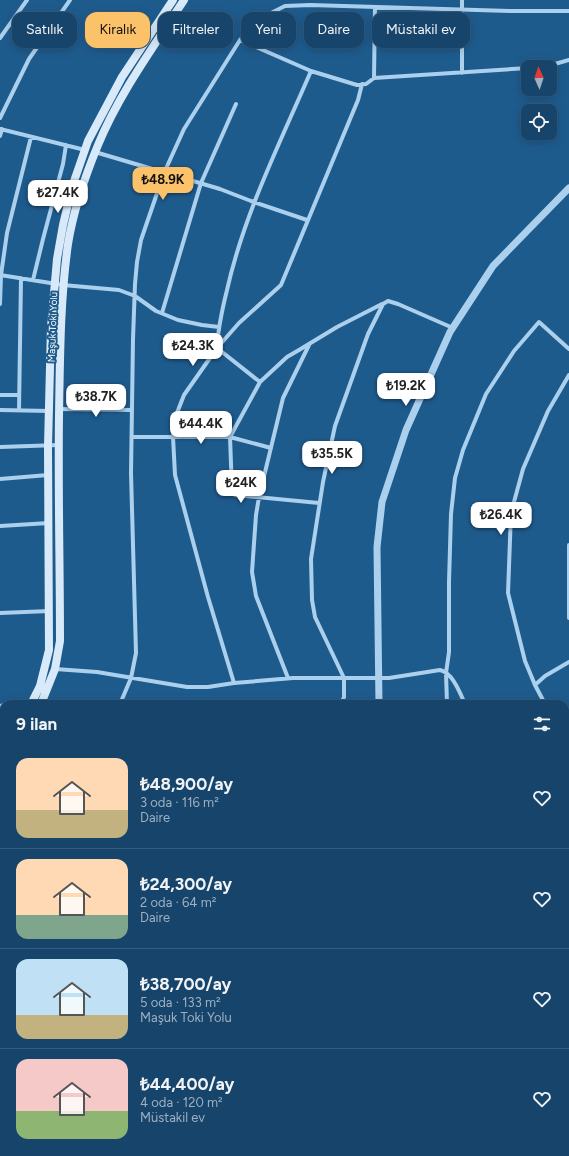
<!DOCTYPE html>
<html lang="tr">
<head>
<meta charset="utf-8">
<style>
	:root { --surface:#16446a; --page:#234e72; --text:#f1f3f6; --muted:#9eb0c1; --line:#355c7e; --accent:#fcc26a }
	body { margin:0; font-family:Figtree,sans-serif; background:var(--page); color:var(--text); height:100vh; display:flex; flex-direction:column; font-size:15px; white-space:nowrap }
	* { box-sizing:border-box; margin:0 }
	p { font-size:13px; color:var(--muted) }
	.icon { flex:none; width:22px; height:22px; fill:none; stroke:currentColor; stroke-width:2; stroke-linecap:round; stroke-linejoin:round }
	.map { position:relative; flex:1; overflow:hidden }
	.drawer { position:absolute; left:0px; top:700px; width:569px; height:456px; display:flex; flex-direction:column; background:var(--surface); border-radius:12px 12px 0 0; box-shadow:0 2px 10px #0003,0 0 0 1px var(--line) }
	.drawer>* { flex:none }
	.banner { position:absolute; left:12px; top:12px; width:545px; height:36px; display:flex; gap:8px }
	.needle { width:26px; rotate:357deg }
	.controls { position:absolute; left:521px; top:60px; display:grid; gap:8px }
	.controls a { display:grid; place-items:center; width:36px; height:36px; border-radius:8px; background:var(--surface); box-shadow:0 2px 10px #0003,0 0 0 1px var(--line); font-size:20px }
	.price { position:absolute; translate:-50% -34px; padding:0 9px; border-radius:8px; background:#fff; color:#222; font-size:13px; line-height:26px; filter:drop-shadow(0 1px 2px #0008) }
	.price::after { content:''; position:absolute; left:50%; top:24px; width:12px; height:9px; margin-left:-6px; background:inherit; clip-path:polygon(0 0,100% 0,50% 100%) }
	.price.selected { background:var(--accent); color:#111 }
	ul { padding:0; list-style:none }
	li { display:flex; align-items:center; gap:12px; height:100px; padding:0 16px }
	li+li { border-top:1px solid var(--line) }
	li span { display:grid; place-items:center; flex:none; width:112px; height:80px; border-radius:12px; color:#555 }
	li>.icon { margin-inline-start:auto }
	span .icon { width:48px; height:48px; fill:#fffc; stroke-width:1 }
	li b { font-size:17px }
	h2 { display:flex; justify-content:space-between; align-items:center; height:48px; padding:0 16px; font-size:17px }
	.tag { padding:0 14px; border-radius:12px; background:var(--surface); box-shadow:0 2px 10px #0003,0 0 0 1px var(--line); font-size:14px; line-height:36px }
	.tag.selected { background:var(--accent); color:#111 }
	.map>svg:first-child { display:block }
</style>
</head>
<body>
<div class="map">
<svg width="569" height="1156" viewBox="0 0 569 1156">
	<rect width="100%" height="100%" fill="#1e5b8d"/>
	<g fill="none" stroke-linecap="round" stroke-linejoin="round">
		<path stroke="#abd0ed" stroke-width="4" d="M462 0V73
			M0 38 27 0
			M240 40 311 71 357 85 366 84 374 78 528 68
			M538 67 548 66 569 60
			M374 78 375 7
			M0 118 29 59 70 0
			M0 129 85 150
			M0 136 2 129
			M95 152 220 189 251 201 307 220
			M0 275 63 285 119 290 135 296 156 311 178 320 202 325 219 327
			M33 280 43 239 63 164 66 145
			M0 304 1 275 7 233 31 137
			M162 313 201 183 236 104
			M260 382 217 348C218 328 222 310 227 290 244 214 280 143 311 71
			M0 395H19
			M59 409 132 410
			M0 410 49 411
			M19 410 21 278
			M132 437H230L271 448
			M0 447 59 445
			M0 479 48 475
			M319 503 235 495 232 491 230 437 260 382 287 357 299 350 337 327 382 304
			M0 526 49 523
			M569 545V618
			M0 613 50 611
			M55 669 97 672 187 687H208L234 683 293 678H389L440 670C453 673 460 693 465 704
			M288 678 256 596 252 572 256 515 259 497 283 398 309 345
			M234 683 208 597 175 475 173 437 175 418 184 395 217 348 239 323 281 285 358 100 362 84
			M535 685 545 676 569 662
			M120 704 131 678 136 653 131 473 133 339 135 284 137 262 141 240 164 173 184 129 240 40 255 23 273 12 285 6 310 5 511 11H569
			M341 704 344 697V678L315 617 312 600 311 559 323 482 335 426 368 334 383 304 388 301 398 304 453 328
			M447 704 446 673 449 652V582L451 514 455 478 463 450 486 394 514 351 539 322 569 349
			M545 704 535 685 525 661 508 593 511 513 523 469 548 411 569 375
			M0 706 4 705
			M565 736 569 741
			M565 792 569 797
			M0 839 4 837
			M565 883 569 884
			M565 911 569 916
			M0 984 4 983
			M565 1032 569 1031
			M0 1034 4 1048
			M0 1062 4 1061
			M565 1092 569 1093
			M0 1123 4 1122
			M109 1152 110 1156
			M347 1152 348 1156
			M561 1156 569 1149"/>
		<path stroke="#abd0ed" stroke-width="7" d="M379 704 377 547 382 502 406 430 450 332 493 266 569 188
			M444 1156 453 1152"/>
		<path stroke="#d8eaf9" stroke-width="8" d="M31 704 40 686 49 650 48 446 51 327 57 259 63 225 72 187 88 141 122 77 173 0
			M41 704 55 669 60 641C60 566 58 491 59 416 60 359 60 301 68 244 73 213 86 174 98 145 119 94 154 46 184 0
			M0 743 4 739
			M0 754 4 751"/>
	</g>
	<g text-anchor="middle" stroke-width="4" stroke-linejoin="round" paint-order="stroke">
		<g font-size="10" fill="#fff" stroke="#1e5b8d">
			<text transform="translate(52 327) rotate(-88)" y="4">Maşuk Toki Yolu</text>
		</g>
	</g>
</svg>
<div class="controls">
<a><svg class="needle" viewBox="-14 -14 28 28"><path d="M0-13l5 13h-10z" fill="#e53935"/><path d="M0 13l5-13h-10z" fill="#9eb0c1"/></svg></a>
<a><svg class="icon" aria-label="locate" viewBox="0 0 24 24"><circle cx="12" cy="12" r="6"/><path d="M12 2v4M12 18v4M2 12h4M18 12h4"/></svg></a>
</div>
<b class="price selected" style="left:163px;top:201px">₺48.9K</b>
<b class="price" style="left:58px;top:214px">₺27.4K</b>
<b class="price" style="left:193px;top:367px">₺24.3K</b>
<b class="price" style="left:406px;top:407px">₺19.2K</b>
<b class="price" style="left:96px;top:418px">₺38.7K</b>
<b class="price" style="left:201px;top:445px">₺44.4K</b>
<b class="price" style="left:332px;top:475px">₺35.5K</b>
<b class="price" style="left:241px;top:504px">₺24K</b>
<b class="price" style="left:501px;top:536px">₺26.4K</b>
<div class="banner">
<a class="tag">Satılık</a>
<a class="tag selected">Kiralık</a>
<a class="tag">Filtreler</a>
<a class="tag">Yeni</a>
<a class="tag">Daire</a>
<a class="tag">Müstakil ev</a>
</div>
<section class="drawer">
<h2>9 ilan<svg class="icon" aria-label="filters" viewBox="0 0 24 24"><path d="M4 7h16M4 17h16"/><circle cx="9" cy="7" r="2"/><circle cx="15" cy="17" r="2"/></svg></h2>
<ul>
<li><span style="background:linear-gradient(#ffd9b3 65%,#c2b280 0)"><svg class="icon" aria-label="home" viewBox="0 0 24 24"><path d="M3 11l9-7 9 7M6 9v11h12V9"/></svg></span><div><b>₺48,900/ay</b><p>3 oda · 116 m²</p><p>Daire</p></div><svg class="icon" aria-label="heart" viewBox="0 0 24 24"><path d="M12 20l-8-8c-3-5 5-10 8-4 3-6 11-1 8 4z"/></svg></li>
<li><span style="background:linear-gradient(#ffd9b3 70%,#7fa58c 0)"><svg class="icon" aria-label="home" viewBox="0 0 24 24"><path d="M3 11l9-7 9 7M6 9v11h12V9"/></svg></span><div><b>₺24,300/ay</b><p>2 oda · 64 m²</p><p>Daire</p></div><svg class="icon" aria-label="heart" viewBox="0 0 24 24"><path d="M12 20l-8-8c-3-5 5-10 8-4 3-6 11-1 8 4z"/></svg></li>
<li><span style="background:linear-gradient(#bfe0f5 70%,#c2b280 0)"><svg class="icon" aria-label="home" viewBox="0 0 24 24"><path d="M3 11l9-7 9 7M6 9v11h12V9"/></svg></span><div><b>₺38,700/ay</b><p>5 oda · 133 m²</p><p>Maşuk Toki Yolu</p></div><svg class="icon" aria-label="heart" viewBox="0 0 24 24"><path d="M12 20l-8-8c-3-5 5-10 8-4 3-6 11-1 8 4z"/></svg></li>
<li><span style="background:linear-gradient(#f6c9c9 65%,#8fb573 0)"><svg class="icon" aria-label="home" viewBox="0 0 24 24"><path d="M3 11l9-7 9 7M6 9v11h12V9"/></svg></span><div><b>₺44,400/ay</b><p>4 oda · 120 m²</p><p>Müstakil ev</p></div><svg class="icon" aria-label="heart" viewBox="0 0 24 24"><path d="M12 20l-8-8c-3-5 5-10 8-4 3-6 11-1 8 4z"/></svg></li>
</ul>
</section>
</div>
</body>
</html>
